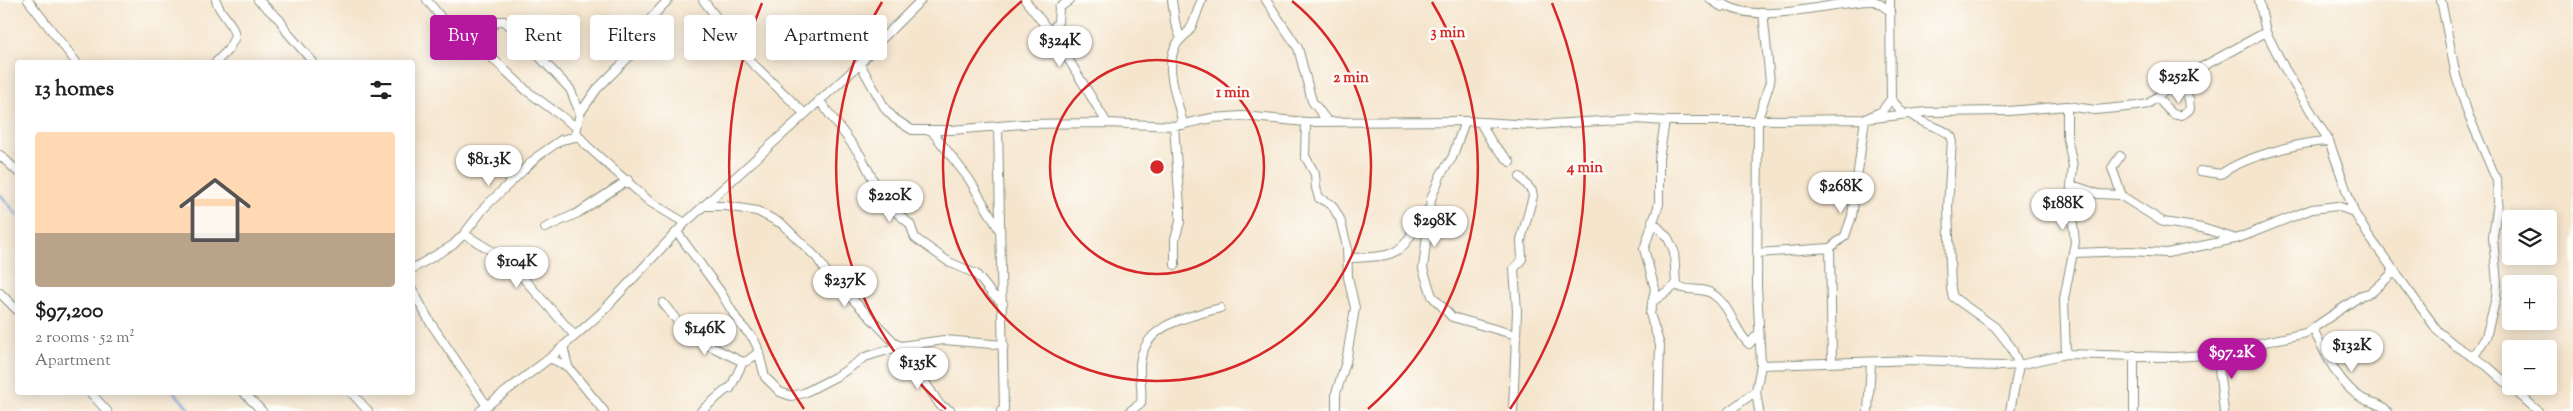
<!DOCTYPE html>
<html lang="en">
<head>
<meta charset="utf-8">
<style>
	:root { --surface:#fff; --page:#f6f6f6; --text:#202124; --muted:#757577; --line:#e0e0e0; --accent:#b5179e }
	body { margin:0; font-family:"Sorts Mill Goudy",serif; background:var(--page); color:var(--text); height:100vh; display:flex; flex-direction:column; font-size:19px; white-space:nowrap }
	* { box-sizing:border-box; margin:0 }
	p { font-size:16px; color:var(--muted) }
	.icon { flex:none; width:28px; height:28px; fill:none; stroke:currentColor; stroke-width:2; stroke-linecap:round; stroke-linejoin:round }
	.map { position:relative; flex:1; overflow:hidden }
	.sheet { position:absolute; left:15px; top:60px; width:400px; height:335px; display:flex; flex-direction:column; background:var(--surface); border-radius:5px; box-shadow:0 2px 12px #0003 }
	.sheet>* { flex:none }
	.hud { position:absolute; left:430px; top:15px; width:475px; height:45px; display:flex; gap:10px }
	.fabs { position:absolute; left:2502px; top:210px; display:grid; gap:10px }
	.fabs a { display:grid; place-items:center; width:55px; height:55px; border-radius:5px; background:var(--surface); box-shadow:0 2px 12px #0003; font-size:25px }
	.price { position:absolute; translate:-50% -42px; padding:0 11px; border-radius:18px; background:#fff; color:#222; font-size:16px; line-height:32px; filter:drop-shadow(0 1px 2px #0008) }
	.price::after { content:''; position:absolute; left:50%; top:30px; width:15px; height:11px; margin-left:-8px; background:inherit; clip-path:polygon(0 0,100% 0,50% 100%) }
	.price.selected { background:var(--accent); color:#fff }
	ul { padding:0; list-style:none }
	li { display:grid; align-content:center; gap:10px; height:265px; padding:0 20px }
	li+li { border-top:1px solid var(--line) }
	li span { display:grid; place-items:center; height:155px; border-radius:5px; color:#555 }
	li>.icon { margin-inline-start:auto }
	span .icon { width:90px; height:90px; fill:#fffc; stroke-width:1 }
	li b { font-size:21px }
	h2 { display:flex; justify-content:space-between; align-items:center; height:60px; padding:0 20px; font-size:21px }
	.pill { padding:0 18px; border-radius:5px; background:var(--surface); box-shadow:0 2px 12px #0003; font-size:18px; line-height:45px }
	.pill.selected { background:var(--accent); color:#fff }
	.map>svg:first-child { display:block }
</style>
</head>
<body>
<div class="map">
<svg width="2573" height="411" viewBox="0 0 2573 411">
	<rect width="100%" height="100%" fill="#fdfcf7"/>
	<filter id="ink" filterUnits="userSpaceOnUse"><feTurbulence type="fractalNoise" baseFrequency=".02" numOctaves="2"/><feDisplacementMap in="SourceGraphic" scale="10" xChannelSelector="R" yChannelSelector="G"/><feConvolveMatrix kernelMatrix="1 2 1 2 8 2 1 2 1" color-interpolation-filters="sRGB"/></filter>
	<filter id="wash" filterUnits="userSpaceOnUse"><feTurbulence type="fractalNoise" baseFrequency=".0096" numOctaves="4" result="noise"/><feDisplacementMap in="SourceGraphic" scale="20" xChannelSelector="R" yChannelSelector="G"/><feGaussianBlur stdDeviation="1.12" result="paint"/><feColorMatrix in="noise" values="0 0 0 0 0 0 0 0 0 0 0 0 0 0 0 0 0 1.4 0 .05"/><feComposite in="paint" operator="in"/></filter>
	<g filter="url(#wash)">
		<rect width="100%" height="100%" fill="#f5e5cd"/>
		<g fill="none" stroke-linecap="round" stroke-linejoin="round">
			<path stroke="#709fd9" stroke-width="2.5" d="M0 194 18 216
				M174 392 191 411"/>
		</g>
	</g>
	<g filter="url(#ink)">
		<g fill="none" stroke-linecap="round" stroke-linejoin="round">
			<g stroke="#8a9180" stroke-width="10">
				<path id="street" d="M28 0 76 62
					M258 0 280 20 287 32 313 62
					M427 0 443 20 465 37 477 36 499 21H504L512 28 570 89 580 113 576 132 586 145 650 202 685 223
					M703 0 751 62 805 114
					M921 0 874 47 860 64 886 110 895 119 912 130H952L1022 124 1107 123 1174 126 1212 118 1242 116 1306 122 1465 121 1534 125 1636 119 1665 121 1865 119 1926 112 2009 111 2067 106 2095 110 2137 106 2148 104 2178 80 2266 32
					M1025 0 1058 42 1107 123
					M1172 0 1175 22 1181 39
					M1266 0 1298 48 1312 101 1328 122
					M1711 0 1722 7 1724 4C1759 27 1834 0 1874 1 1880 3 1885 8 1890 11
					M2259 0 2266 32 2285 69 2329 141 2354 212 2368 235 2438 331 2456 346 2486 365 2538 411
					M2441 0 2456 76 2468 114 2497 181 2498 202 2493 237 2497 284 2496 298 2486 337 2474 356
					M1050 33 1058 22 1059 8 1070 0
					M470 37 527 91 576 127
					M216 62 228 50 235 37C234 22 219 14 216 0
					M2157 97C2168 109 2175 124 2190 109L2189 99 2178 80
					M1891 99 1904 114
					M819 100 861 156 885 203 910 224 915 238 949 262 976 274 993 295 1003 303
					M580 113 597 89 629 57 652 17 668 0
					M1909 113C1922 126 1944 126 1952 138L1948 208 1951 289 1953 297 1995 327 2011 347 2019 365 2010 411
					M1465 121 1452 158 1441 174 1431 199 1423 269 1432 296 1452 317 1516 335
					M1306 122 1305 156 1315 174 1316 188 1319 198 1332 205 1340 219 1347 246 1348 277 1355 308 1346 362 1336 393V411
					M1480 122 1492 143 1510 162
					M1183 125C1179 101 1164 72 1175 47 1178 40 1186 36 1190 29 1196 20 1197 9 1202 0
					M998 126 1004 410 1001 411
					M1174 126 1180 207V222L1175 239V265
					M931 130 969 179 1000 231
					M0 155 18 172
					M2120 156 2112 168 2122 196
					M2200 171 2221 174C2244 157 2300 142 2329 141
					M2072 185 2098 194 2120 195 2163 222 2202 228 2236 239 2312 209 2337 206 2354 212
					M703 206H726L757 211 782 224 817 258 827 273 896 344 901 346 944 340 1004 345
					M1652 221 1668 238 1674 251 1676 285C1687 293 1703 286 1714 295 1731 307 1734 330 1749 344L1759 333
					M545 228 578 213 628 180
					M677 232 720 291 739 323 753 338 757 346 765 377 780 392 791 396 804 393 839 375 865 357 901 346 940 405 951 411
					M464 234 500 256 515 269 575 336
					M1830 248 1832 362
					M1758 253 1830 248 1845 236 1852 216 1865 119 1882 111 1891 99 1890 0
					M2074 253 2129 251 2167 253 2235 239
					M1348 258C1377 256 1399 261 1413 231 1417 222 1420 215 1429 209
					M412 269 453 245 464 234 485 207 538 156 561 140 579 136
					M412 289 430 322 487 406
					M0 293 18 311
					M1652 302 1676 285
					M663 303 689 336 743 362 747 361 759 352
					M2313 329C2326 354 2338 384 2363 399 2371 403 2382 403 2387 411
					M563 346 568 367
					M2217 352 2224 411
					M2066 354 2064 299 2075 242 2070 197 2073 166 2067 137V106
					M2134 355V411
					M550 358 568 367 604 411
					M1761 365 1915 360 1948 361 1964 365 2001 366 2019 365 2066 354 2174 357 2206 355 2306 333 2362 295 2371 293 2395 271
					M90 392 107 411
					M243 392 262 411
					M351 392 368 411
					M480 411 550 358 601 313 685 223 860 64
					M701 411 727 389H730L743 362
					M1130 411 1141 403C1143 390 1139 377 1140 364 1144 323 1189 317 1220 308
					M1513 411 1517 311 1514 269 1522 259 1521 240 1533 196 1532 191 1520 177
					M1658 411 1660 345 1650 314 1655 289 1644 249 1659 204V159L1665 121
					M1729 411 1756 391
					M1759 411 1756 391 1761 365 1757 286 1758 119 1770 82 1763 12
					M1868 411 1871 363"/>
			</g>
			<use href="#street" stroke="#fff" stroke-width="8"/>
		</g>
	</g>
	<g fill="none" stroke="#d62828" stroke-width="2.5">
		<circle cx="1157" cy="167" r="107"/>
		<path d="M1292 1A214 214 0 1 1 1022 1"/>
		<path d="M946 409A321 321 0 0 1 882 2M1432 2A321 321 0 0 1 1368 409"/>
		<path d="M804 409A428 428 0 0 1 762 3M1552 3A428 428 0 0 1 1510 409"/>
	</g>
	<circle cx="1157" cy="167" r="8" fill="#d62828" stroke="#fdfcf7" stroke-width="2.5"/>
	<g font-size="15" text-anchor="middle" font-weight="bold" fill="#d62828" stroke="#fdfcf7" stroke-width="5" stroke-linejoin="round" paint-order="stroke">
		<text x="1448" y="37">3 min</text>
		<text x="1351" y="82">2 min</text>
		<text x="1233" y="97">1 min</text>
		<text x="1585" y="172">4 min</text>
	</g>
</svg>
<div class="fabs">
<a><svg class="icon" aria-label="layers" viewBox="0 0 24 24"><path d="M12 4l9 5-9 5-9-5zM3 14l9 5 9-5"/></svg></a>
<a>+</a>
<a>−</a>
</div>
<b class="price" style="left:1060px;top:68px">$324K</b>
<b class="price" style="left:2179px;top:104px">$252K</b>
<b class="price" style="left:489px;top:187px">$81.3K</b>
<b class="price" style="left:1841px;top:214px">$268K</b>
<b class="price" style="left:890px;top:223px">$220K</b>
<b class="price" style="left:2063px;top:231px">$188K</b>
<b class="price" style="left:1435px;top:248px">$298K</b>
<b class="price" style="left:517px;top:289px">$104K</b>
<b class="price" style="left:845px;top:308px">$237K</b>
<b class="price" style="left:705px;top:356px">$146K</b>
<b class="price" style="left:2352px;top:373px">$132K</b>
<b class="price selected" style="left:2232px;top:380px">$97.2K</b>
<b class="price" style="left:918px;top:390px">$135K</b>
<div class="hud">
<a class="pill selected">Buy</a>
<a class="pill">Rent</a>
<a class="pill">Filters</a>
<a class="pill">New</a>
<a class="pill">Apartment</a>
</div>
<section class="sheet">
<h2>13 homes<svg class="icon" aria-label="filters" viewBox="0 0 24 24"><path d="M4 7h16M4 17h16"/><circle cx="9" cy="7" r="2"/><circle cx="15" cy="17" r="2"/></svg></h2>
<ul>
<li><span style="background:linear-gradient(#ffd9b3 65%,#b9a48a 0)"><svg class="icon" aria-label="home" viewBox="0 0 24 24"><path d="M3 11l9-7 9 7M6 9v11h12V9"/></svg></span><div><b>$97,200</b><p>2 rooms · 52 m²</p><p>Apartment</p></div></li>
</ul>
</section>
</div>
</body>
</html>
